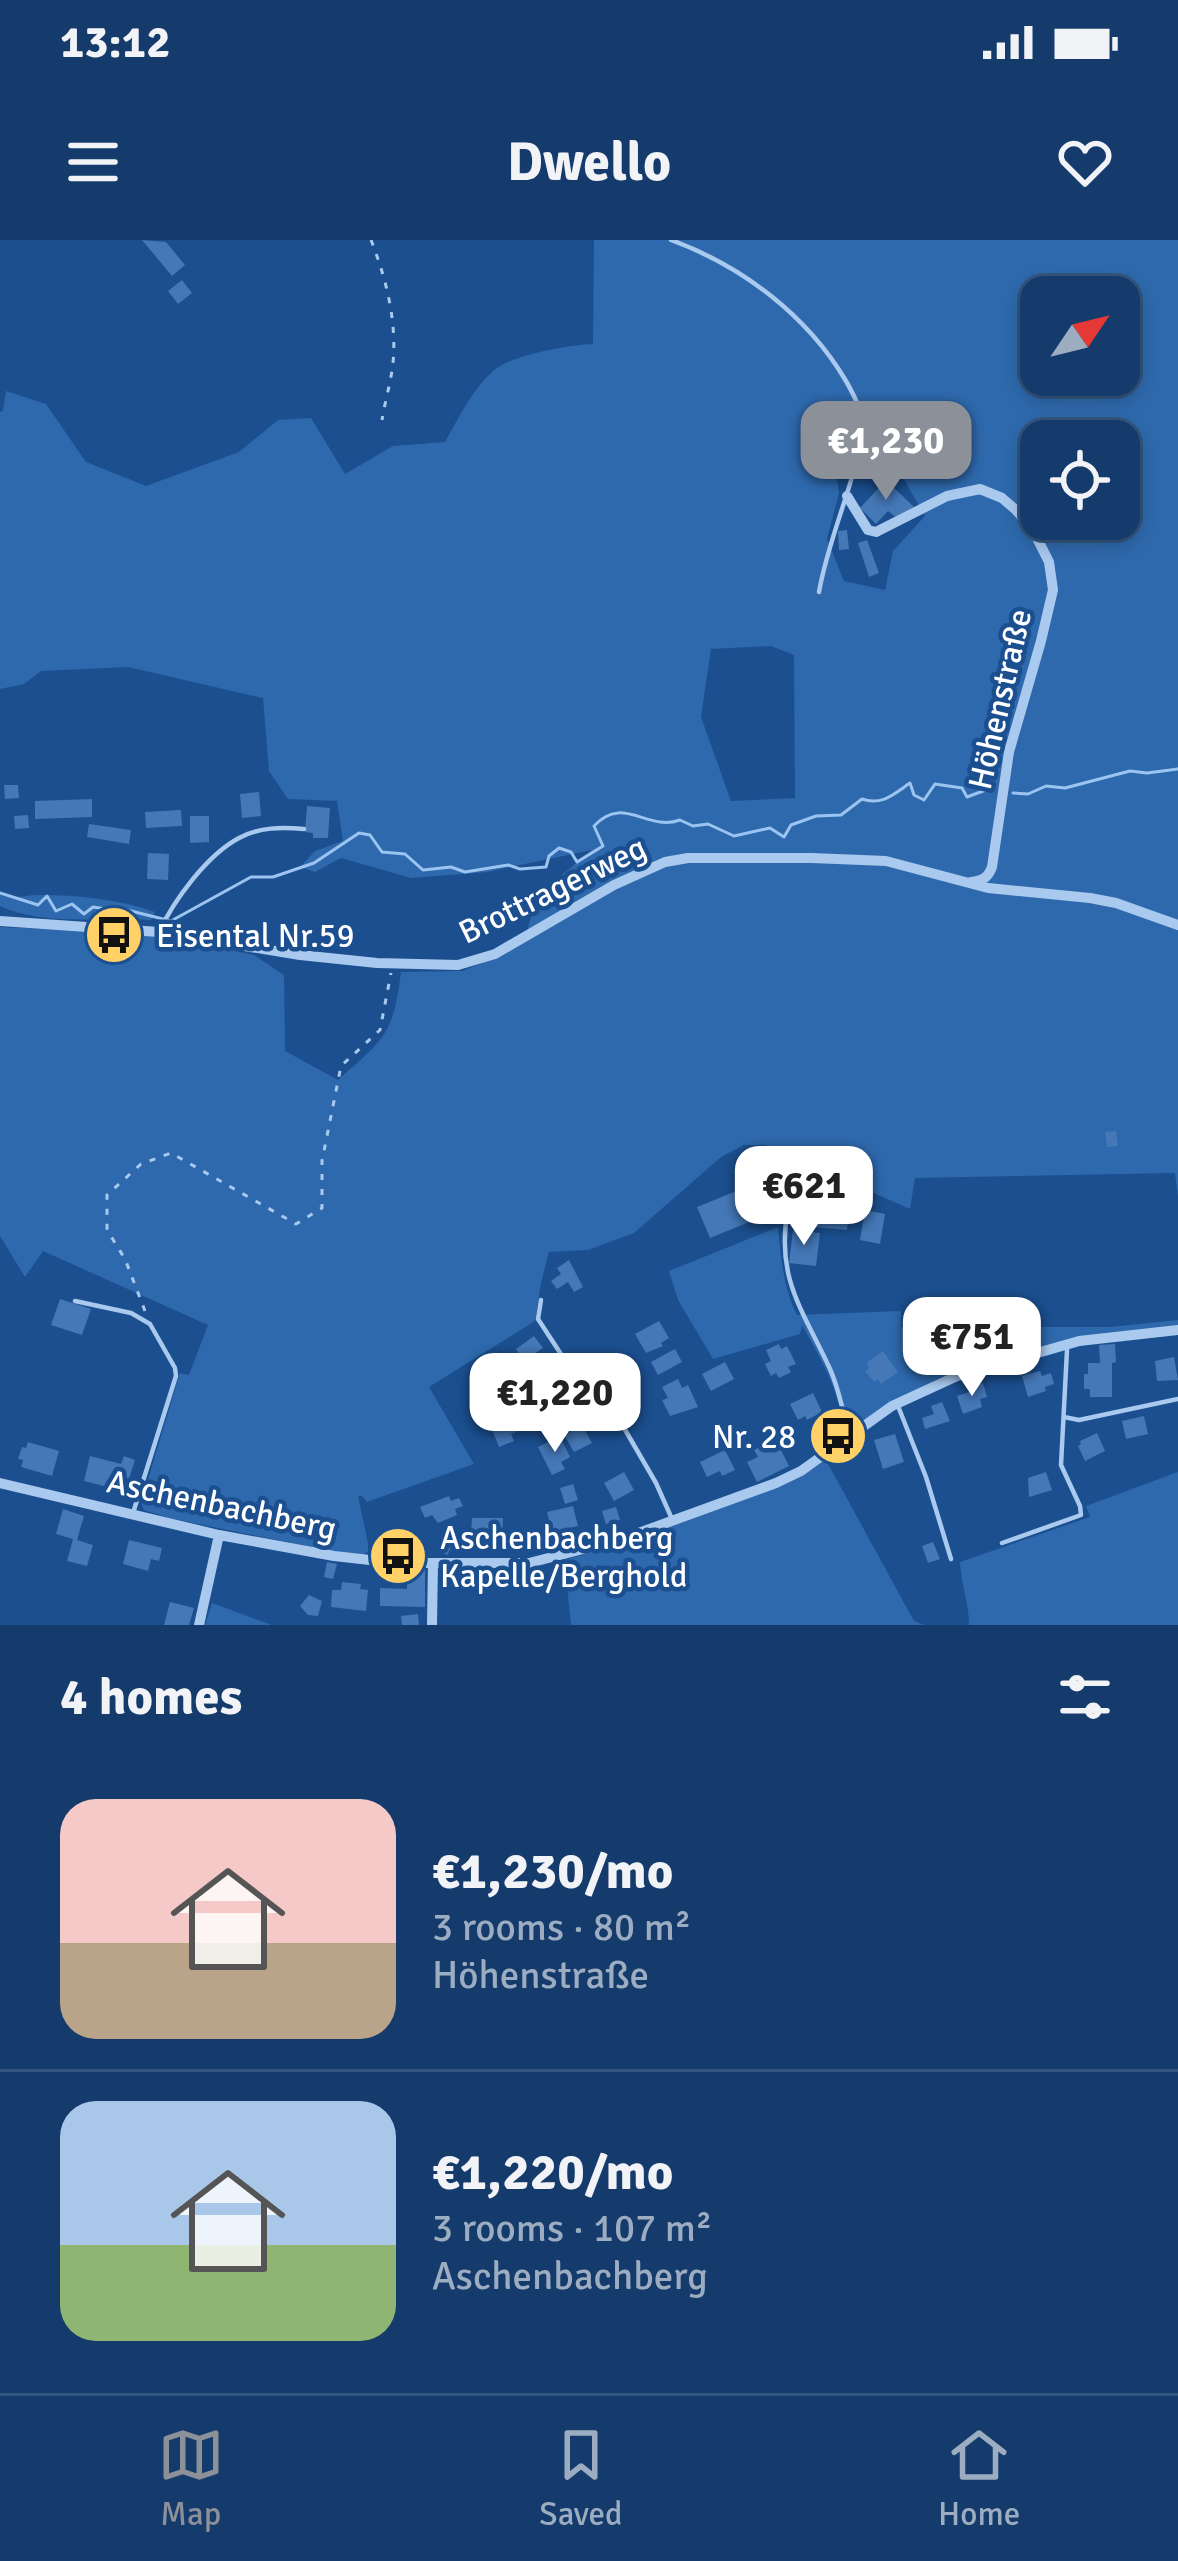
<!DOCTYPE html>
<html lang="en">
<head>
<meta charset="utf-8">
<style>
	:root { --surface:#143b6b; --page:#214673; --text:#f1f3f6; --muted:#9dadc1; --line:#33557e; --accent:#8c9099 }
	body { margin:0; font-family:Signika,sans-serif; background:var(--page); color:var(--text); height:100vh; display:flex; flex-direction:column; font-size:45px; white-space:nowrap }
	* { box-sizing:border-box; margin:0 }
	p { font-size:39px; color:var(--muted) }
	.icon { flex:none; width:66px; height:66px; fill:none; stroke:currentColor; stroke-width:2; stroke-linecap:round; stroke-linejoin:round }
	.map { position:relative; height:1385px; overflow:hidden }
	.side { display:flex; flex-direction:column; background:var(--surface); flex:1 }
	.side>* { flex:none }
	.needle { width:78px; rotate:55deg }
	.tools { position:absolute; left:1020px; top:36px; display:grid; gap:24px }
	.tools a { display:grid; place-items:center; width:120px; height:120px; border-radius:24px; background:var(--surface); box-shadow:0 6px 18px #0003,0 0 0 3px var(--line); font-size:60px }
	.price { position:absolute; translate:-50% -102px; padding:0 27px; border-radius:24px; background:#fff; color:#222; font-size:39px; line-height:78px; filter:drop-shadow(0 3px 6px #0008) }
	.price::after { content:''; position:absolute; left:50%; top:72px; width:36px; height:27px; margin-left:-18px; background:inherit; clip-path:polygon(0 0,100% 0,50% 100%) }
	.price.current { background:var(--accent); color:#fff }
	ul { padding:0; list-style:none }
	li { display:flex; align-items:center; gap:36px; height:300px; padding:0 60px }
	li+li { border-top:3px solid var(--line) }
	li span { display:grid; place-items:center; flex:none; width:336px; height:240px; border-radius:36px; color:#555 }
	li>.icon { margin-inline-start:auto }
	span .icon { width:144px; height:144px; fill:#fffc; stroke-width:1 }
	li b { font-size:51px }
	h2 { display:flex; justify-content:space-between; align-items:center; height:144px; padding:0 60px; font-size:51px }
	.status { display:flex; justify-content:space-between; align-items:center; height:84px; padding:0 60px; background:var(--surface); direction:ltr }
	.status svg { height:33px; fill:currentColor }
	header { display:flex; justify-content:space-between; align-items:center; height:156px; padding:0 60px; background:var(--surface); font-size:54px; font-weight:700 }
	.tab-bar { display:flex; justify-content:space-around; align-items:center; height:168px; border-top:3px solid var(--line); background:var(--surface); font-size:33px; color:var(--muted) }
	.tab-bar a { display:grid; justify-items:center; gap:6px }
	.tab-bar .current { color:var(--accent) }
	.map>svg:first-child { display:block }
</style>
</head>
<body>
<div class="status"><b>13:12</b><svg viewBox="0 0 49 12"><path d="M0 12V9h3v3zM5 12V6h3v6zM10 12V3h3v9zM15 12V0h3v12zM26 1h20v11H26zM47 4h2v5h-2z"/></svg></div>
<header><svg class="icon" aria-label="menu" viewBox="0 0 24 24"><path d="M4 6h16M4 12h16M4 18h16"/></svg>Dwello<svg class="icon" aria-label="heart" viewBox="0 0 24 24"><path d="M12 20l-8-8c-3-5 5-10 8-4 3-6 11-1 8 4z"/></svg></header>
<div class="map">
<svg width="1178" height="1385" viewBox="0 0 1178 1385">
	<rect width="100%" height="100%" fill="#1b4f8f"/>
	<path fill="#2e69ad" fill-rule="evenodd" d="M594 0H1178V958L1175 933 915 938 910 969 765 905H744L721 917 634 993 588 1010 549 1012 541 1043 535 1081 429 1147 474 1224 367 1262 362 1256H358L368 1303V1311L361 1317 169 1278 144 1270 141 1263 180 1133 189 1135 208 1085 43 1011 25 1037 0 996V687L154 694 254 715 284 735 285 811 338 840C384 799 393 796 401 732L462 731 500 716 525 700 536 656 592 610 487 632 411 638 341 618 315 632 300 627 315 611 343 601 337 561 288 559 269 531 263 458 128 427 41 431 24 444 0 449V172L3 171 6 151 46 164 86 222 146 246 239 212 278 180 311 178 345 234 393 206 445 202C459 177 472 150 493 131 510 115 569 105 593 104ZM1041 57H1119V135H1041ZM1041 201H1119V279H1041ZM840 221 898 229 925 276 893 311 885 350 844 341 827 299 839 253 837 240ZM771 406 794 415 795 558 731 561 701 477 711 409Z
		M0 654C14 660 24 655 39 655 78 655 118 659 155 672L151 680C103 676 45 687 0 666Z
		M778 987C781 1017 783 1047 797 1075L901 1071V1087H1110L1178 1080V1095L1092 1103 959 1141 894 1170 844 1207 839 1198C851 1167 817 1113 802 1085L800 1094 713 1119 678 1060 669 1031Z
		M826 1220 914 1381 925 1385H571L566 1336 554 1323 624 1303 803 1235Z
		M1178 1232V1385H969C969 1363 961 1344 960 1322L1090 1277 1086 1266Z
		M212 1363 272 1385H205Z"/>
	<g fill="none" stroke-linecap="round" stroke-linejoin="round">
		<path stroke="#9cc4f0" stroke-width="3" d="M1013 553 1028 554 1046 546 1065 548 1130 531 1147 533 1178 529
			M0 653 38 665 47 656 56 671 72 664 84 674 93 667 106 669 109 676 119 668 171 681 251 637H273L314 623 359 593 370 595 382 612 405 614 423 630 451 627 465 632 508 625 520 629 546 627 549 616 559 608 571 612 577 622 603 606 594 586C623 554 647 592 680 580L693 586 708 584 734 596 770 588 784 597 791 585 816 576 841 575 862 559C882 566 894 554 910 543L914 555 924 560 935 544 962 548 967 557 991 548"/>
	</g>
	<path fill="#4478b7" d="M142 0 166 2 185 25 172 36Z
		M182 40 192 53 178 64 168 51Z
		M886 240 914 267 898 279 888 271 876 284 860 268Z
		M847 290 849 309 839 310 838 291Z
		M867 300 879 333 869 337 858 303Z
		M4 545H18L19 558 5 559Z
		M259 552 261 576 242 578 240 554Z
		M92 559V577L35 579V561Z
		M307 566 330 568 328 598H313V593L305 592Z
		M181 570 182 586 146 588 145 572Z
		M28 575 29 588 15 589 14 576Z
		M190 576H209V602L190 603Z
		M89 584 131 590 129 604 87 597Z
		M148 613 169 614 168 640 147 639Z
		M1116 891 1118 906 1107 907 1105 892Z
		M768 938 781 969 710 998 697 967Z
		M792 943 825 949 822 968 789 962Z
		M829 952 851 954 847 990 813 987 814 979 826 980Z
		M865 970 885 974 880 1004 860 1000Z
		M793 990 820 993 816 1026 789 1023Z
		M569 1020 583 1047 574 1052 568 1042 557 1049 551 1041 561 1034 557 1028Z
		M60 1059 91 1069 82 1095 51 1085Z
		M659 1081 669 1098 661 1103 663 1106 646 1113 635 1094Z
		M534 1096 543 1108 524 1121 516 1109Z
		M779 1104 781 1109 787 1106 796 1124 788 1127 791 1132 779 1138 776 1133 771 1136 765 1124 771 1121 766 1110Z
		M1115 1104 1116 1122 1112 1123V1157H1090V1149H1084V1134H1088V1123H1100L1099 1105Z
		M675 1109 682 1122 658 1135 651 1122Z
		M883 1111 898 1132 881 1144 878 1139 874 1142 865 1131 869 1128 866 1123Z
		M1174 1117 1178 1140 1157 1141 1155 1121Z
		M725 1122 734 1139 711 1151 702 1134Z
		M1040 1131 1042 1136 1051 1133 1054 1144 1045 1147 1046 1151 1028 1157 1022 1136Z
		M570 1139 579 1154 556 1168 547 1153Z
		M678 1139 682 1148 688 1145 698 1167 670 1176 662 1160 668 1158 662 1147Z
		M983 1143 987 1157 980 1159 982 1167 963 1174 957 1156 972 1151 971 1147Z
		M813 1153 822 1172 807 1180 805 1176 798 1180 790 1164Z
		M942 1162 950 1181 925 1189 922 1178 934 1174 931 1166Z
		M513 1164 523 1189 511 1194 514 1201 499 1207 486 1174Z
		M543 1166 549 1177 536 1184 530 1173Z
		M1144 1176 1148 1194 1126 1199 1122 1181Z
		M582 1185 592 1203 574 1212 564 1195Z
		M1097 1193 1105 1211 1085 1221 1078 1206 1081 1204 1080 1201Z
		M895 1194 904 1222 883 1229 874 1200Z
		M560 1196 570 1217 561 1222 565 1229 552 1235 538 1207Z
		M28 1202 59 1211 52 1236 21 1227 23 1220 18 1219 22 1207 26 1208Z
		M768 1203 771 1210 779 1206 789 1226 757 1242 747 1222 758 1217 754 1210Z
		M725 1210 735 1230 722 1236 720 1231 707 1237 700 1222Z
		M90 1216 121 1224 124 1216 135 1220 128 1242 117 1239 115 1249 84 1241Z
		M624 1232 634 1250 614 1261 604 1243Z
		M1046 1232 1052 1250 1029 1257 1028 1238Z
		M573 1244 578 1260 565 1264 560 1248Z
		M449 1256 451 1261 459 1258 463 1266 455 1269 457 1275 438 1283 432 1275 425 1278 420 1267Z
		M573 1266 578 1286 552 1292 547 1272Z
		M616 1267 620 1280 606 1284 602 1271Z
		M63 1269 84 1276 77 1300 93 1305 87 1326 67 1321 73 1299 56 1294Z
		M472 1278H503L502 1305H484V1293H471Z
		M443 1295 454 1301 447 1315 436 1309Z
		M129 1300 162 1308 159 1321 151 1319 148 1331 123 1324Z
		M933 1302 940 1319 928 1323 922 1306Z
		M327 1322 337 1324 333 1339 324 1337Z
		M407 1328H425V1367L380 1366V1348L407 1349Z
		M342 1342 361 1344 360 1349 368 1350 366 1371 331 1367 332 1350H341Z
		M309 1355 322 1361 318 1376 308 1375 300 1366Z
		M170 1362 194 1368 189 1385H164Z
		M418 1374 419 1385H402L401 1376Z"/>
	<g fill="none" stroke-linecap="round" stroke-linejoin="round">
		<path stroke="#a9c9ee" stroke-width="3" stroke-dasharray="6 9" stroke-linecap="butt" d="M371 0C386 38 397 81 393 123 391 142 385 161 382 180
			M145 1071 125 1019 107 990V955L141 924 171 913 296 984 322 968V921L341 826 380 790 391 733"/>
		<path stroke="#a9c9ee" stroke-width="4.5" d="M671 0C742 26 807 75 846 141 854 155 865 176 864 192 864 206 856 223 852 237 841 275 826 312 819 352
			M159 692C174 660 207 615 239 598 259 587 282 587 304 589
			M822 973 788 969C775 1038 803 1070 830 1129 839 1149 843 1171 848 1192
			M541 1060 538 1079 574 1134 613 1169 656 1243 672 1279
			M75 1061 131 1073 150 1084 175 1128 176 1136 133 1273
			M898 1166 926 1237 951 1319
			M1064 1177 1079 1180 1178 1159
			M1002 1303 1081 1275 1080 1266 1061 1225 1067 1110"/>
		<path stroke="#a9c9ee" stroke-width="10" d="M847 256 868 290 876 292 947 256 980 249 1002 258 1016 270 1033 290 1049 322 1053 350 1041 401 1009 512 992 627C988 638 982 641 971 642
			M0 681 159 692 300 715 377 723 458 725 495 714 614 645 665 622 688 618H812L886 621 988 648 1090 658 1116 663 1178 685
			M0 1243 219 1295 334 1316 397 1323H529L622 1299 776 1243 801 1231 892 1166 957 1136 1079 1101 1178 1090
			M199 1385 219 1295
			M432 1385 433 1323"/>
	</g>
	<defs>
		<g id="bus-disc" transform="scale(3)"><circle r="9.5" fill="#ffd166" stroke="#1b4f8f"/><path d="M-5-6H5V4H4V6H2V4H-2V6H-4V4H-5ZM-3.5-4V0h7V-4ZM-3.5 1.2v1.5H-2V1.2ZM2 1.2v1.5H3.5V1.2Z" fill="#111"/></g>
	</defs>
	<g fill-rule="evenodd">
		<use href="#bus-disc" x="114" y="695"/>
		<use href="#bus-disc" x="838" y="1196"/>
		<use href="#bus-disc" x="398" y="1316"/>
	</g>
	<g text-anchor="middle" stroke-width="9" stroke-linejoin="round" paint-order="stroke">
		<g font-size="33" fill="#fff" stroke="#1b4f8f">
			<text transform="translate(999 459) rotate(-77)" y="12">Höhenstraße</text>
			<text transform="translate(552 649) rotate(-26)" y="12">Brottragerweg</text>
			<text transform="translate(222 1264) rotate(12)" y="12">Aschenbachberg</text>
		</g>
		<g font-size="33" fill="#fff" stroke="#1b4f8f" text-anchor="start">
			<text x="156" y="707">Eisental Nr.59</text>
			<text x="796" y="1208" text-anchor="end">Nr. 28</text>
			<text x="440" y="1309">Aschenbachberg<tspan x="440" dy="38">Kapelle/Berghold</tspan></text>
		</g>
	</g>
</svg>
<div class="tools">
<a><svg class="needle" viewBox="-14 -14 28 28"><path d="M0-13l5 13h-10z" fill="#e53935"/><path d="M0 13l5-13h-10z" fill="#9dadc1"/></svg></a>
<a><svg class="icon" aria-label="locate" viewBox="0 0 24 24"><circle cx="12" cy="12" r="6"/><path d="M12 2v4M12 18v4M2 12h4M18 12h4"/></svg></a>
</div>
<b class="price current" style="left:886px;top:263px">€1,230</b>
<b class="price" style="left:804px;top:1008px">€621</b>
<b class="price" style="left:972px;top:1159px">€751</b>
<b class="price" style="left:555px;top:1215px">€1,220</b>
</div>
<section class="side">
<h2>4 homes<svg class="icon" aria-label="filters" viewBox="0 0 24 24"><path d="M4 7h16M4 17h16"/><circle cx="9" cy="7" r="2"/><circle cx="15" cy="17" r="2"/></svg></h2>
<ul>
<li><span style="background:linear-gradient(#f6c9c9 60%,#b9a48a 0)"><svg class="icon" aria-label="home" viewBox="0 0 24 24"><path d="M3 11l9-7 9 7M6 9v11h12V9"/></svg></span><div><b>€1,230/mo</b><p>3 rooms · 80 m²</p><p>Höhenstraße</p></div></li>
<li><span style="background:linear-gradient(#a9c7e8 60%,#8fb573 0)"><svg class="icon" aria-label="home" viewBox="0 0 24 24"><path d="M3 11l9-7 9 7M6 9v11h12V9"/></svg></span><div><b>€1,220/mo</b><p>3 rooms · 107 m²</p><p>Aschenbachberg</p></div></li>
</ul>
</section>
<nav class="tab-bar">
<a class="current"><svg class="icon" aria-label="map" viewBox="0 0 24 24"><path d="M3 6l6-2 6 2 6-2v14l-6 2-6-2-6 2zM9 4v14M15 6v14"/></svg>Map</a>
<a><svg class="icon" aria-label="saved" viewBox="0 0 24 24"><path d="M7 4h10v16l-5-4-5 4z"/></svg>Saved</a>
<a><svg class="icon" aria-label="home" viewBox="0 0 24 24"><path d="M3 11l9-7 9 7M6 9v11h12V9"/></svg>Home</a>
</nav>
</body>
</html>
